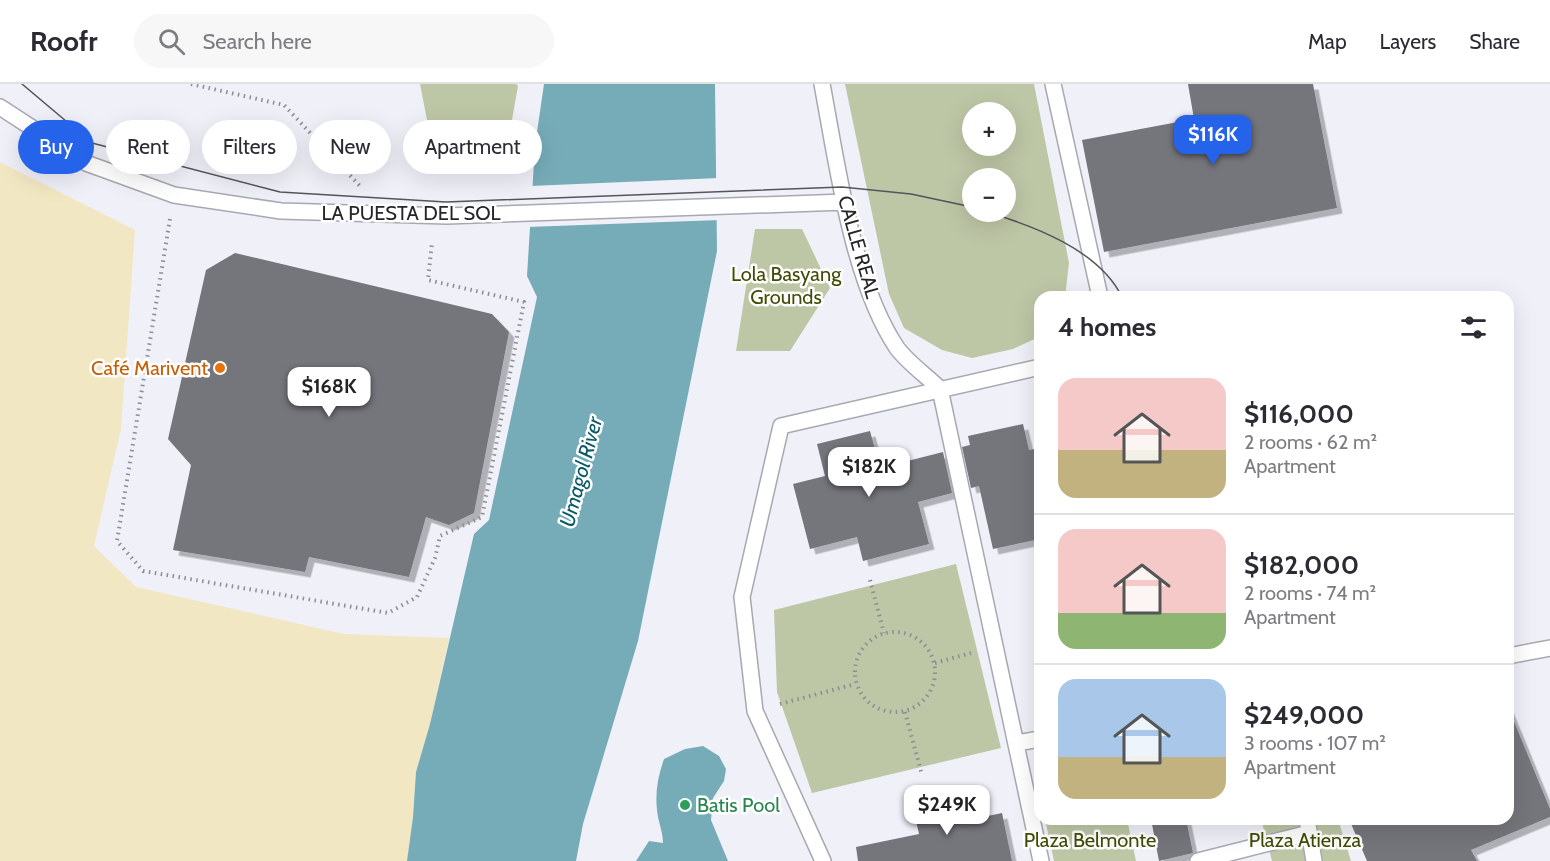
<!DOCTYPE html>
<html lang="en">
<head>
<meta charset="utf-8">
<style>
	:root { --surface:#fff; --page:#f7f7f7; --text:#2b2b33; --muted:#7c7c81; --line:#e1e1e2; --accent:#2563eb }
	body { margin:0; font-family:Cabin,sans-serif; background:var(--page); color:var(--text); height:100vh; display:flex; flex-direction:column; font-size:22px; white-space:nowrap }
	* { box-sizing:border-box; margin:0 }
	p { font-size:20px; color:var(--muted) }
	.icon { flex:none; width:33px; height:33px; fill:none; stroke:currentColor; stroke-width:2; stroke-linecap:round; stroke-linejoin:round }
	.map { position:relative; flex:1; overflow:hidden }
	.details { position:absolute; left:1034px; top:207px; width:480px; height:534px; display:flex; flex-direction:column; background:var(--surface); border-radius:18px; box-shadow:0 6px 24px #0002 }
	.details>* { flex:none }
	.top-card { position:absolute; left:18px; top:36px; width:570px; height:54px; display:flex; gap:12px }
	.buttons { position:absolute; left:962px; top:18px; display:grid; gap:12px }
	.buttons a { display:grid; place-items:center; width:54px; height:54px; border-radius:50%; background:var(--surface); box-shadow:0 6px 24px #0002; font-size:30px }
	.price { position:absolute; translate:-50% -51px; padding:0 14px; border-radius:12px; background:#fff; color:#222; font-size:20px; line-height:39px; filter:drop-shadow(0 2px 3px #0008) }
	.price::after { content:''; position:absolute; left:50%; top:36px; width:18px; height:14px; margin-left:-9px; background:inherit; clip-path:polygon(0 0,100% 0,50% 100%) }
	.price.current { background:var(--accent); color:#fff }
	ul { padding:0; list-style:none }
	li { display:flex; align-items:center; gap:18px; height:150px; padding:0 24px }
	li+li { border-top:2px solid var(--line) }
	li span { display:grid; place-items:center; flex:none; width:168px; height:120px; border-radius:18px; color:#555 }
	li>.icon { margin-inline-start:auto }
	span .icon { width:72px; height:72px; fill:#fffc; stroke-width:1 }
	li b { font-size:26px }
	h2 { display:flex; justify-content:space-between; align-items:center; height:72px; padding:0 24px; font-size:26px }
	.pill { padding:0 21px; border-radius:27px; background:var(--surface); box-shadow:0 6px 24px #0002; font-size:21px; line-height:54px }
	.pill.current { background:var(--accent); color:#fff }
	header { display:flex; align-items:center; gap:36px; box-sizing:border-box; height:84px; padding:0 30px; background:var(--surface); border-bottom:2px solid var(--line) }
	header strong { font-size:28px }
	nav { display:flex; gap:33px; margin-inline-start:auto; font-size:21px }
	.search { width:420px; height:54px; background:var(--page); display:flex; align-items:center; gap:15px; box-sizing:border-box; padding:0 21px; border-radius:33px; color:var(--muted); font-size:22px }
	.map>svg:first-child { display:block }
</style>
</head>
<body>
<header>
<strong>Roofr</strong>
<div class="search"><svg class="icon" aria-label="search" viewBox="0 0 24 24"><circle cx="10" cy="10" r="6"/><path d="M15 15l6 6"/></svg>Search here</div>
<nav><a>Map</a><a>Layers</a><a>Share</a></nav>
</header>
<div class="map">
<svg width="1550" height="777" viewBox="0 0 1550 777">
	<defs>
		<filter id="shadow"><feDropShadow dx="5.5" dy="5.5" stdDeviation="0" flood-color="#0004"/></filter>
	</defs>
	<rect width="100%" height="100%" fill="#f0f0f9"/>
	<path fill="#bdc6a5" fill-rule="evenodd" d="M420 0H516L518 2 504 81 456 79 428 41Z
		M845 0H1034L1069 179 1065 213H1040L1039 253 1013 265 972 274 942 266 904 244 889 210ZM972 28H1005V62H972ZM972 94H1005V128H972Z
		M755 145H802L830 204 790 267H736Z
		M956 480 1001 664 812 709 777 608 774 526Z
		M1045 735H1127L1136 777H1054Z
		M1261 735H1338L1351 777H1272Z"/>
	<path fill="#f1e7c2" d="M0 78 135 146 121 345 94 462 136 503 344 550 449 554 430 640 416 688 413 733 407 777H0Z"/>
	<path fill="#76acb8" d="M544 0H715L717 167 638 557 583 740 576 777H407L413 733 416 688 430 640 474 450 489 436 537 213 527 192 535 62Z
		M703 662 719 672 726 685 724 697 713 714 711 736 728 777H636L649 757 663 759C663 747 658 738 657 726 655 708 658 692 664 675L685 665Z"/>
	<path fill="#f0f0f9" d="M719 94 720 136 527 143 530 102Z"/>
	<path fill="#74747c" filter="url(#shadow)" d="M1188 0H1313L1337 124 1104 168 1082 56 1194 35Z
		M235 169 492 230 509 248 474 429 449 441 426 433 409 493 309 473 305 488 173 466 191 381 168 355 206 186Z
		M1023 340 1029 366 1040 364V455L993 465 979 402 971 404 962 363 970 361 968 352Z
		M870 347 880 384 943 368 952 409 918 418 929 460 863 477 857 453 810 465 793 400 825 392 817 360Z
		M1508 623 1550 725V733L1471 766 1477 777H1367L1349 735H1508Z
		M978 709 983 733 1002 729 1012 777H858L856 763 919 750 913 723Z
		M1151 735H1186L1193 769 1159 777Z"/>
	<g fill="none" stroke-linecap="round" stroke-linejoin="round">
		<g stroke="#a8a8b0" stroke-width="18">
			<path id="lane" d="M822 0C837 79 852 197 897 264 908 279 927 292 940 305L1041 777
				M1053 0 1100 213
				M0 23 86 79 174 111 281 127 447 132 845 118
				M1508 572 1550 564
				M1016 659 1040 655
				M1307 735 1314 777
				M823 777 755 627 742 513 781 342 1040 283
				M1198 777 1309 749"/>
		</g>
		<path stroke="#8d8d94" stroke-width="4" stroke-dasharray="1.5 4.5" stroke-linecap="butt" d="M191 0 284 21 360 102
			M170 135 117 457 143 487 388 529 417 513 435 474 440 452 482 433 524 218 428 196 432 158
			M870 496 884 549
			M855 588a40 40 0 1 1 80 0a40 40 0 1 1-80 0Z
			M935 579 971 569
			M780 620 855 600
			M905 628 922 691"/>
		<use href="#lane" stroke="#fff" stroke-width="15"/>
		<path stroke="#555559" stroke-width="1.5" d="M22 0 92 59 280 108 446 118 842 103 911 110 972 123
			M987 128C1034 142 1099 166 1122 213"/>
	</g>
	<circle fill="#e8710a" stroke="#fff" stroke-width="2" cx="220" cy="284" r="6"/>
	<circle fill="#2e9e5b" stroke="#fff" stroke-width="2" cx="685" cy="721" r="6"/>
	<g text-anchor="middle" stroke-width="5" stroke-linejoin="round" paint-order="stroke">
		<g font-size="20" fill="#262629" stroke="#fff">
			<text x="411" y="136">LA PUESTA DEL SOL</text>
			<text transform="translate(859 163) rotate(74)" y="7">CALLE REAL</text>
		</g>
		<g font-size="20" fill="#414c06" stroke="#fff">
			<text x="786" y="197">Lola Basyang<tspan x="786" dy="23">Grounds</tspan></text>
			<text x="1090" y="763">Plaza Belmonte</text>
			<text x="1305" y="763">Plaza Atienza</text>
		</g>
		<g font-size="20" fill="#c56008" stroke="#fff" text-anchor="end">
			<text x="208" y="291">Café Marivent</text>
		</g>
		<g font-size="20" fill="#27864d" stroke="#fff" text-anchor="start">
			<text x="697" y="728">Batis Pool</text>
		</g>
		<g font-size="21" font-style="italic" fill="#095866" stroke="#fff">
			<text transform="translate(581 388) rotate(-75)" y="7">Umagol River</text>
		</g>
	</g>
</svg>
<div class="buttons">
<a>+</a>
<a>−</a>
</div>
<b class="price current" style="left:1213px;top:82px">$116K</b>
<b class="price" style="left:329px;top:334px">$168K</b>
<b class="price" style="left:869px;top:414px">$182K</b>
<b class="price" style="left:947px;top:752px">$249K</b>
<div class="top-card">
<a class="pill current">Buy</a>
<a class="pill">Rent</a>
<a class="pill">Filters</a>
<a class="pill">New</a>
<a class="pill">Apartment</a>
</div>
<section class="details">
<h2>4 homes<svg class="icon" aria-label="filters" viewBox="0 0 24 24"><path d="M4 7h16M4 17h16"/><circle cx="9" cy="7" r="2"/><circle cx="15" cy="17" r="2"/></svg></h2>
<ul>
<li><span style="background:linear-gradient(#f6c9c9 60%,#c2b280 0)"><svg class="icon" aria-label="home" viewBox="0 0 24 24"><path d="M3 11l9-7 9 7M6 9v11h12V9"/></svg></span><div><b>$116,000</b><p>2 rooms · 62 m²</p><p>Apartment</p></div></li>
<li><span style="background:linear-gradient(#f6c9c9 70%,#8fb573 0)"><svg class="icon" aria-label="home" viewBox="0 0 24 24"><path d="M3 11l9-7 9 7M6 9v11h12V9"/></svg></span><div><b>$182,000</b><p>2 rooms · 74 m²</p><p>Apartment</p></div></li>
<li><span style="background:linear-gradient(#a9c7e8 65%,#c2b280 0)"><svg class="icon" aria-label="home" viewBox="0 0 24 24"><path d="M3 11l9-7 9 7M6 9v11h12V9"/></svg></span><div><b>$249,000</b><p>3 rooms · 107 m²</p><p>Apartment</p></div></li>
</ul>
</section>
</div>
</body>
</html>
